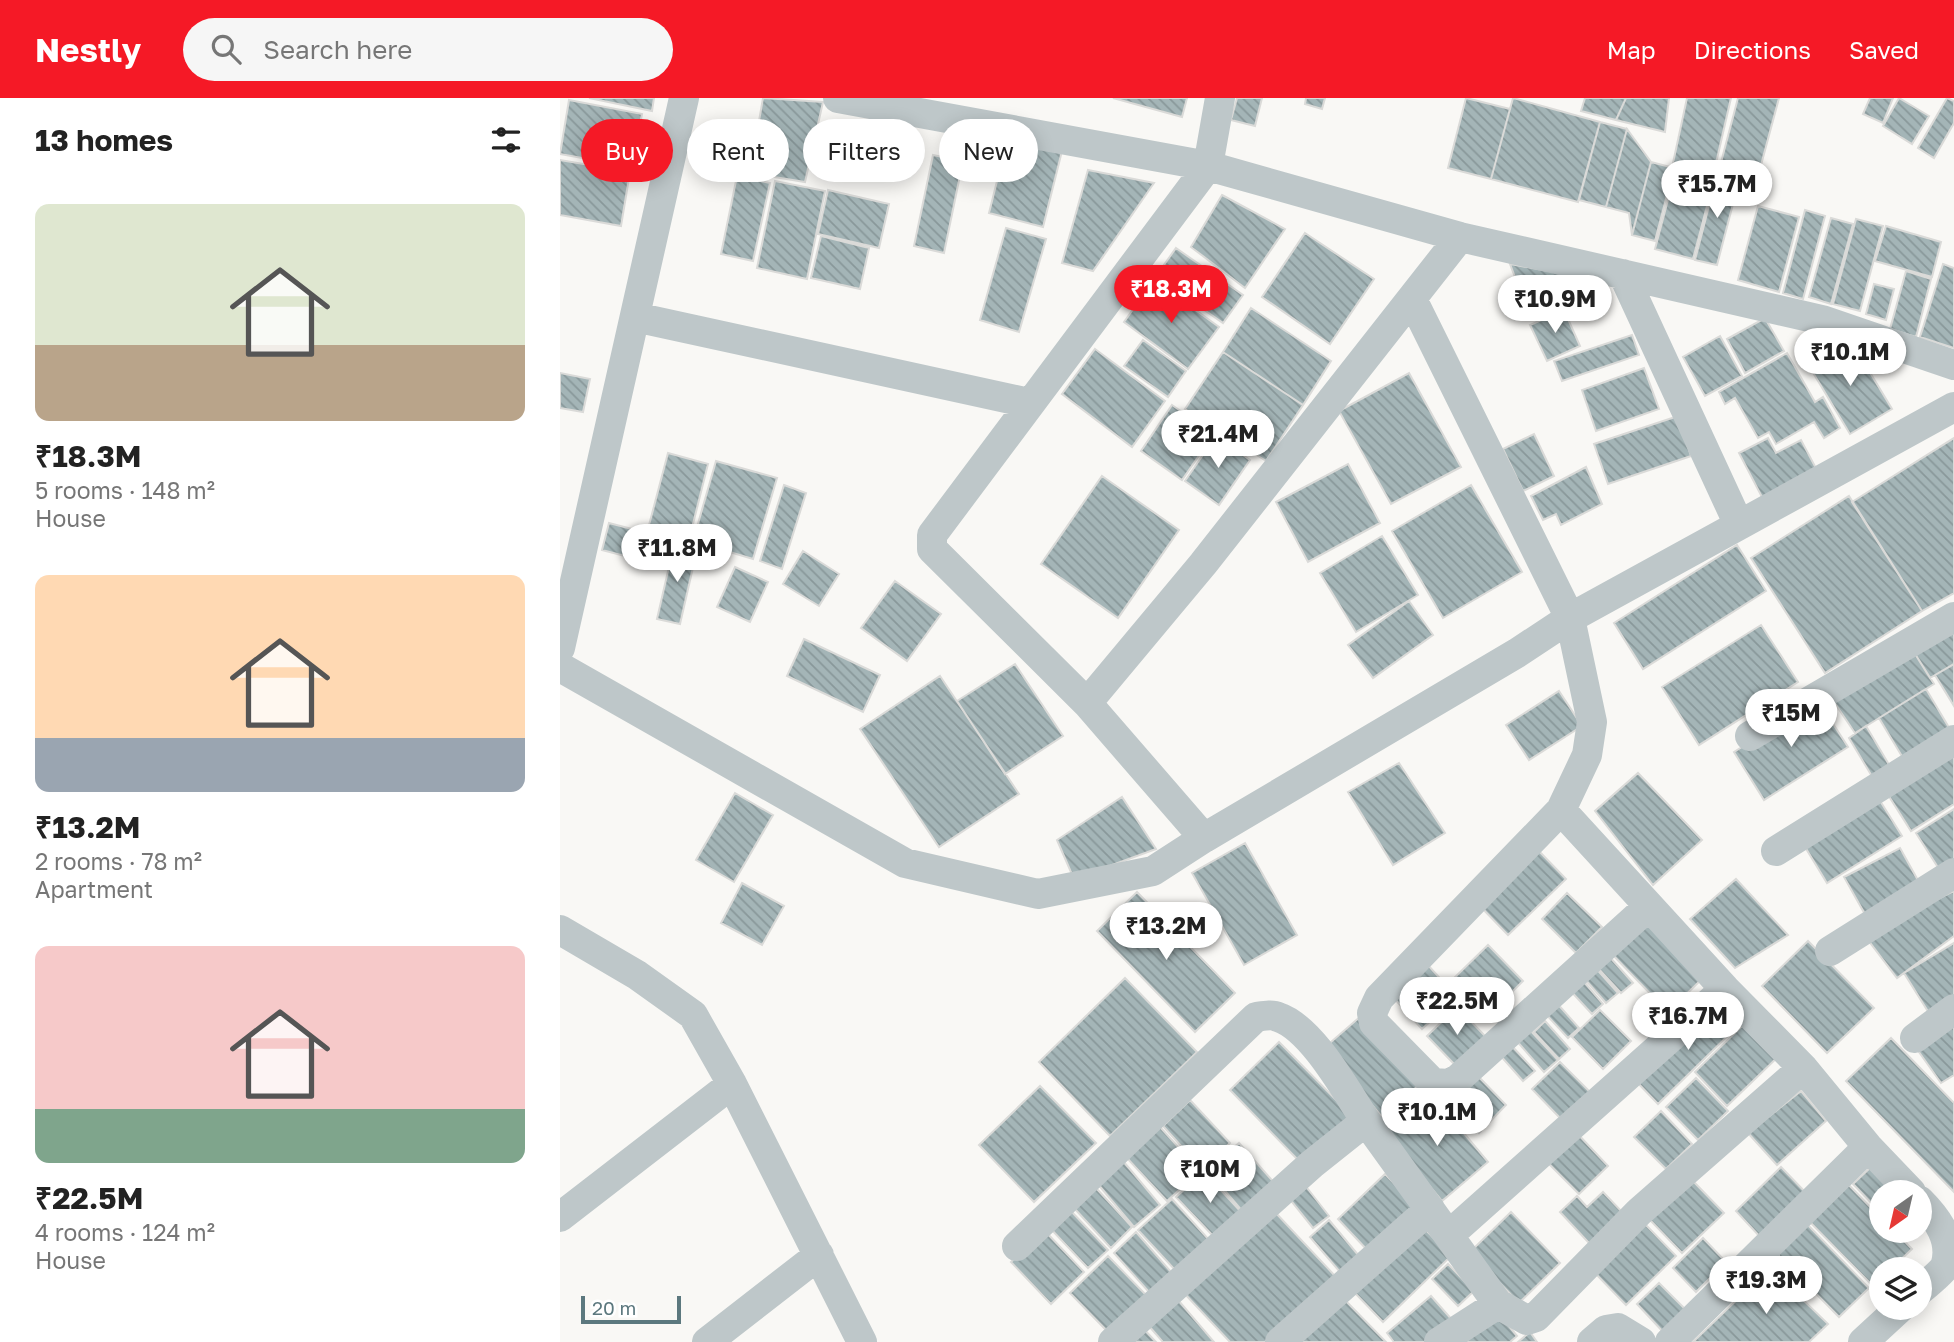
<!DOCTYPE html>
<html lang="en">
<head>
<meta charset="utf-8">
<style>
	:root { --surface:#fff; --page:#f6f6f6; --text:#222; --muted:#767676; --accent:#f51926 }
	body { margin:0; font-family:"Golos Text",sans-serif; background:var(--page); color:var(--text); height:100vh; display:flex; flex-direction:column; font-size:26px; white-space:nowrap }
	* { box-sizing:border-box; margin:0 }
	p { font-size:23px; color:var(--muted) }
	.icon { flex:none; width:38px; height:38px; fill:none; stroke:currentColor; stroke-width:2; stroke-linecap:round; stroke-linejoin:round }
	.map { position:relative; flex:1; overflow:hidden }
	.sheet { display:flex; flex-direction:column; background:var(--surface); width:560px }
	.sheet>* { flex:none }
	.top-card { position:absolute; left:21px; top:21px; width:665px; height:63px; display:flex; gap:14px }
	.needle { width:46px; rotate:214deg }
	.fabs { position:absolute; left:1309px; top:1082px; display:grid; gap:14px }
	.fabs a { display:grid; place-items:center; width:63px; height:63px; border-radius:50%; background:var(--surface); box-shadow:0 4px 18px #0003; font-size:35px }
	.scale { position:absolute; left:21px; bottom:18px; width:100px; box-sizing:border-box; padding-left:7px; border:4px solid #5c787e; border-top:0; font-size:19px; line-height:24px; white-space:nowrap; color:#5c787e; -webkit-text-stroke:5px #fff; paint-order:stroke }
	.price { position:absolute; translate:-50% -60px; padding:0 16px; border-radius:24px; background:#fff; color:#222; font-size:23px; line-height:46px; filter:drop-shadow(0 2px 4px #0008) }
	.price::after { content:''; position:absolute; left:50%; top:42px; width:21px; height:16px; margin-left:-10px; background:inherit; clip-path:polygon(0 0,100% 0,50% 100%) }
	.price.on { background:var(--accent); color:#fff }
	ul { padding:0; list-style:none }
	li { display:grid; align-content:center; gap:14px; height:371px; padding:0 35px }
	li span { display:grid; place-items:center; height:217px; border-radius:14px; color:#555 }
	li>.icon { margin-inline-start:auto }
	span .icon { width:126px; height:126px; fill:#fffc; stroke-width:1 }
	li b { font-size:30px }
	h2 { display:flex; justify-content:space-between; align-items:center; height:84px; padding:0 35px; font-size:30px }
	.chip { padding:0 24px; border-radius:32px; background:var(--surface); box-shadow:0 4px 18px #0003; font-size:24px; line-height:63px }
	.chip.on { background:var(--accent); color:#fff }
	header { display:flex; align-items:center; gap:42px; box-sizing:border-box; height:98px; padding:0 35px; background:var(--accent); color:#fff }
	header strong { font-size:33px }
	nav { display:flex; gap:38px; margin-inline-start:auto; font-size:24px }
	.search { width:490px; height:63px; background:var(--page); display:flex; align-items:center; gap:18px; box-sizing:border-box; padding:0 24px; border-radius:38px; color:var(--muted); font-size:26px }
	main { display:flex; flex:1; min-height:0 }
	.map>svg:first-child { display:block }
</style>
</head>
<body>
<header>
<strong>Nestly</strong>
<div class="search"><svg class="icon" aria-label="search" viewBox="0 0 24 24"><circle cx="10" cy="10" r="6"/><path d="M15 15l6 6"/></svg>Search here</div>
<nav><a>Map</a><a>Directions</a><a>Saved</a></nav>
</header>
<main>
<section class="sheet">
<h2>13 homes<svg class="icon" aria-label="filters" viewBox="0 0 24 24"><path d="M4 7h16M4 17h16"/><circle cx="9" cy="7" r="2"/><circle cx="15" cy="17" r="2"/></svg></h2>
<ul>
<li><span style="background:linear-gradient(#dfe7d0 65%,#b9a48a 0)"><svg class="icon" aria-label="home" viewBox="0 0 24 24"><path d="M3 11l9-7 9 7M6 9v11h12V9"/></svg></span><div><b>₹18.3M</b><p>5 rooms · 148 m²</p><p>House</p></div></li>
<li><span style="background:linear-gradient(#ffd9b3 75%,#9aa5b1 0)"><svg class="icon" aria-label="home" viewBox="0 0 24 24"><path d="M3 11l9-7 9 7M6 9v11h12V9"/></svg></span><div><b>₹13.2M</b><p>2 rooms · 78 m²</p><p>Apartment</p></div></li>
<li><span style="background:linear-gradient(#f6c9c9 75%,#7fa58c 0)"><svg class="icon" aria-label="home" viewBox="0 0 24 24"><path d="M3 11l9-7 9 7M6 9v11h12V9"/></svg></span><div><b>₹22.5M</b><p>4 rooms · 124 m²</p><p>House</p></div></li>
</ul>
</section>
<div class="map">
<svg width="1394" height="1244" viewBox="0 0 1394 1244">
	<defs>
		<pattern id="building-back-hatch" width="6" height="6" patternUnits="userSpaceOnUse" patternTransform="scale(1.75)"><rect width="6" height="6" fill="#a4b5b7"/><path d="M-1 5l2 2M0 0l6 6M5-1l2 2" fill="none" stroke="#89989a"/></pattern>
	</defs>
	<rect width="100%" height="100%" fill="#f9f8f5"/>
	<path fill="url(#building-back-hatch)" stroke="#dadad8" stroke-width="2" d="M29 0H94L92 13Z
		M203 0 263 4 245 84 190 75Z
		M553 0H627L622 19Z
		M677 0H702L695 28 671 22Z
		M746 0H765L762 11 745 6Z
		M906 0 950 11 931 81 888 70Z
		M953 0 1040 24 1018 104 931 81Z
		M1025 0H1066L1056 22 1021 13Z
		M1066 0H1109L1105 34 1056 22Z
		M1127 0H1171L1154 74 1113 65Z
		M1178 0H1219L1197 82 1159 72Z
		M1310 0H1333L1323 25 1303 16Z
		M1339 0 1369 18 1352 46 1323 28Z
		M1387 0 1394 3V25L1374 60 1358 50Z
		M9 2 82 16 72 69 0 56Z
		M1040 24 1067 31 1046 109 1019 102Z
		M1067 31 1091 64 1072 137 1069 115 1046 109Z
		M449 35 503 49 483 129 429 115Z
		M373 57 403 63 384 155 354 148Z
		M0 62 70 74 61 128 0 117Z
		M1091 64 1114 70 1095 143 1072 137Z
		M528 72 594 85 533 173 502 165Z
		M1157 77 1179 83 1157 167 1135 162Z
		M177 78 210 85 193 163 161 156Z
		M1114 79 1152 89 1133 161 1095 151Z
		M215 83 265 93 247 181 197 170Z
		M268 92 329 106 319 150 258 136Z
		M662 97 725 131 685 190 631 149Z
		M1198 108 1239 119 1219 194 1178 182Z
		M1245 112 1265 118 1243 201 1223 195Z
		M1271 120 1293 126 1271 206 1249 199Z
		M1296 121 1323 128 1300 213 1273 206Z
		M1326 128 1381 144 1372 179 1315 163Z
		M446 130 486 141 459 234 420 222Z
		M745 135 814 181 770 246 702 199Z
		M261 138 309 150 300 191 251 180Z
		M616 150 683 197 663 225 596 178Z
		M950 166 1032 181 1039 195 971 221Z
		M1383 166 1394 170V250L1360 239Z
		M1346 173 1371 181 1356 239 1330 231Z
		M594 182 659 229 628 271 564 224Z
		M1314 186 1334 191 1326 222 1306 216Z
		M691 210 771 263 743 307 663 254Z
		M1004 212 1020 248 987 263 970 227Z
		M1205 220 1224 253 1185 275 1167 241Z
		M1072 237 1079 257 1002 283 994 263Z
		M1160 238 1182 278 1145 298 1123 259Z
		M583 242 626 273 608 299 564 268Z
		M1291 243 1332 311 1290 336 1249 268Z
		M535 251 605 303 572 349 502 296Z
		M663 254 743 307 706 363 625 311Z
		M1227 255 1255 304 1263 299 1280 330 1264 340 1254 324 1216 346 1209 334 1198 340 1175 300 1165 306 1159 294Z
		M1084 270 1099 311 1036 333 1022 292Z
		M0 275 30 281 23 314 0 310Z
		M849 275 901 369 831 406 779 313Z
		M612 307 654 336 622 382 581 353Z
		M1118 318 1131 358 1048 386 1034 346Z
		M974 336 994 378 963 393 943 351Z
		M656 338 690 362 659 407 625 383Z
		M1208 340 1216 355 1241 342 1258 374 1204 403 1179 355Z
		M1394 340V495L1362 513 1292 404Z
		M108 355 148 366 129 442 88 431Z
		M156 363 217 380 193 461 133 443Z
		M788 366 820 425 748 464 716 404Z
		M1026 369 1042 406 1001 427 996 416 983 422 971 398Z
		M542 378 619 432 558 520 481 466Z
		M224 387 246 395 222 471 200 463Z
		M911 387 962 474 883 520 832 433Z
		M1289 398 1362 513 1265 575 1191 460Z
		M49 425 114 442 107 469 42 452Z
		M822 438 858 497 796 534 760 475Z
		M114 447 137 452 120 526 97 521Z
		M1177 447 1206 493 1083 571 1054 525Z
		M243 453 279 476 259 508 223 486Z
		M175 469 208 484 190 524 157 509Z
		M335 483 381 516 347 563 301 530Z
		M849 503 873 537 813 580 788 547Z
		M1394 526V566L1370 580 1352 551Z
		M1201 527 1238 584 1139 647 1102 589Z
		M244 541 320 577 303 614 227 578Z
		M1352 551 1374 586 1295 635 1272 601Z
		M455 566 503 638 445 676 397 603Z
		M1394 566V608L1375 577Z
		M380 578 459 696 379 749 300 631Z
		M1366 591 1391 633 1343 660 1319 620Z
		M999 593 1022 628 969 662 946 627Z
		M1257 601 1288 649 1204 702 1174 654Z
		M1306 628 1331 670 1313 680 1289 640Z
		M1394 649V706L1351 733 1325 692Z
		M839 665 885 735 833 767 788 694Z
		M1078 675 1142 742 1093 787 1035 713Z
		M175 695 213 717 174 784 136 762Z
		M1317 698 1342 738 1267 785 1242 744Z
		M562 699 596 751 514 781 497 742Z
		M1394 711V765L1381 774 1356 735Z
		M685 745 737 837 684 867 632 775Z
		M975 749 1006 781 948 837 917 805Z
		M1340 750 1360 786 1306 818 1284 779Z
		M1176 781 1228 837 1175 870 1130 821Z
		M182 785 224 808 202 847 161 825Z
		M1394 793V838L1337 880 1305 838Z
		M577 794 675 895 635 934 537 833Z
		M1007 795 1042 829 1016 855 982 821Z
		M1084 818 1144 879 1108 914 1048 852Z
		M1248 843 1314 910 1267 955 1202 888Z
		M1394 845V897L1369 915 1344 875Z
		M928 847 963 883 927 919 891 883Z
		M1048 857 1073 885 1061 895 1036 868Z
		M866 865 897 899 862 931 831 897Z
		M1033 867 1058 895 1046 905 1022 878Z
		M1019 878 1043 906 1032 916 1007 889Z
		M565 880 637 954 550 1038 479 964Z
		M1161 901 1183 923 1098 1006 1073 980Z
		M995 903 1019 930 1008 940 983 913Z
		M897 909 926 939 896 968 867 938Z
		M1040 912 1071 943 1043 971 1012 939Z
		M801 918 859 987 822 1019 764 950Z
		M1394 919V977L1381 985 1354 947Z
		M1188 922 1221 956 1167 1008 1135 974Z
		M985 923 1010 951 999 961 974 934Z
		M968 930 998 962 984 974 955 941Z
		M1331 940 1394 1005V1094L1286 983Z
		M719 944 791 1017 741 1065 670 992Z
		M950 946 975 973 963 983 939 956Z
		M1000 964 1031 995 1002 1022 972 991Z
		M916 976 946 1007 919 1035 888 1003Z
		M1136 980 1168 1013 1138 1042 1106 1009Z
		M480 988 536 1045 474 1104 419 1047Z
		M1241 993 1266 1023 1217 1067 1188 1035Z
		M871 996 928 1064 882 1103 825 1035Z
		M630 1002 670 1045 642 1071 603 1028Z
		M1101 1013 1132 1046 1106 1071 1074 1039Z
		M600 1029 640 1073 607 1103 567 1060Z
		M1014 1032 1048 1068 1019 1096 984 1061Z
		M679 1045 717 1088 684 1115 647 1072Z
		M563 1063 600 1107 574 1129 537 1085Z
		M1221 1069 1249 1098 1203 1142 1176 1113Z
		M1311 1069 1335 1094H1321V1115L1293 1086Z
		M644 1074 683 1116 656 1141 616 1099Z
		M825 1076 857 1109 810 1155 778 1121Z
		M1132 1082 1164 1115 1122 1155 1090 1122Z
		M1284 1082 1321 1120V1132H1334L1352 1151 1331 1171H1321V1180L1313 1188 1245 1119Z
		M744 1086 769 1118 753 1130 728 1099Z
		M536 1090 572 1129 551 1150 514 1110Z
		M1043 1094 1063 1115 1030 1146 1000 1114 1017 1098 1027 1109Z
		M612 1101 650 1143 617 1174 578 1132Z
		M509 1111 548 1152 528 1170 489 1129Z
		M713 1112 776 1179 705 1244H670L623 1194Z
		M951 1114 1000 1165 959 1205 910 1154Z
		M769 1122 799 1158 780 1174 750 1139Z
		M1243 1122 1309 1190 1279 1219 1213 1152Z
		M1082 1123 1116 1158 1066 1207 1032 1172Z
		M862 1128 891 1158 823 1224 794 1194Z
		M484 1132 524 1174 491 1206 451 1164Z
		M576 1134 611 1174 589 1194 554 1155Z
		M1143 1140 1166 1164 1136 1194 1113 1170Z
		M548 1158 586 1197 547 1233 510 1195Z
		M888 1166 914 1193 898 1208 872 1181Z
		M1210 1170 1268 1226 1249 1244H1133Z
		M1099 1185 1130 1216 1107 1238 1077 1206Z
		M781 1198 826 1244H734Z
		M871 1198 893 1223 867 1244H834L827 1235Z
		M618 1202 654 1244H603L588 1227Z
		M939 1216 957 1238 950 1244H905Z
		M579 1226 596 1244H561Z
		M970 1234 977 1244H958Z"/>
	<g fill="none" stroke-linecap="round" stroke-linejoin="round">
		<path stroke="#bec7c9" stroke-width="30" d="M278 0 648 68 372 437V451L527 605 644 740
			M660 0 648 68 900 139 1262 222 1394 267
			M1063 176 1179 427
			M852 201 1010 520 1032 624 1027 657 1001 712 819 900 812 915 814 925 873 985 889 986 899 980 1089 808
			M75 219 469 305
			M0 550 124 0
			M0 569 345 765 478 796 593 773 644 740 957 555 1010 520 1394 309
			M527 605 643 466 900 139
			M1190 638 1394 519
			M1001 712 1165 891 1243 970 1308 1049 1351 1094
			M1216 753 1394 642
			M0 832 77 877 133 917 172 986 302 1244
			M1270 853 1394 775
			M1355 940 1394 911
			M1360 1103C1377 1120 1394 1142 1385 1169 1378 1178 1368 1185 1360 1192
			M0 1119 172 986
			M889 1137 1165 891
			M457 1148 696 919C703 918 712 916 718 919 752 930 786 993 806 1023
			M147 1244 259 1157
			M553 1244 752 1066 806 1023 938 1206
			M720 1244 870 1111
			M879 1244 938 1206 967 1222 976 1219 1079 1114 1243 970
			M1032 1244 1046 1232 1058 1230 1081 1244
			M1110 1244 1308 1049
			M1303 1244 1341 1209"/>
	</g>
</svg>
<div class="fabs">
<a><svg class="needle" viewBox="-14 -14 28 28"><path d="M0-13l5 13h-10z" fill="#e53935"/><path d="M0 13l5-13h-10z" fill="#767676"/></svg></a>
<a><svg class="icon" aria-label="layers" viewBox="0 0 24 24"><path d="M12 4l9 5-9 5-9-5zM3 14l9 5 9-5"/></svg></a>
</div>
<div class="scale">20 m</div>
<b class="price" style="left:1157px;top:122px">₹15.7M</b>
<b class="price on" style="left:611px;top:227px">₹18.3M</b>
<b class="price" style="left:995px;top:237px">₹10.9M</b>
<b class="price" style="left:1290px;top:290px">₹10.1M</b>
<b class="price" style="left:658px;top:372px">₹21.4M</b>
<b class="price" style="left:117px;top:486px">₹11.8M</b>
<b class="price" style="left:1231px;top:651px">₹15M</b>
<b class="price" style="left:606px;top:864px">₹13.2M</b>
<b class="price" style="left:897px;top:939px">₹22.5M</b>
<b class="price" style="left:1128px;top:954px">₹16.7M</b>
<b class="price" style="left:877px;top:1050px">₹10.1M</b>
<b class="price" style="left:650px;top:1107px">₹10M</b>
<b class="price" style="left:1206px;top:1218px">₹19.3M</b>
<div class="top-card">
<a class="chip on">Buy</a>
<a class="chip">Rent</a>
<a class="chip">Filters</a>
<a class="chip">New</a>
</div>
</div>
</main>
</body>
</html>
